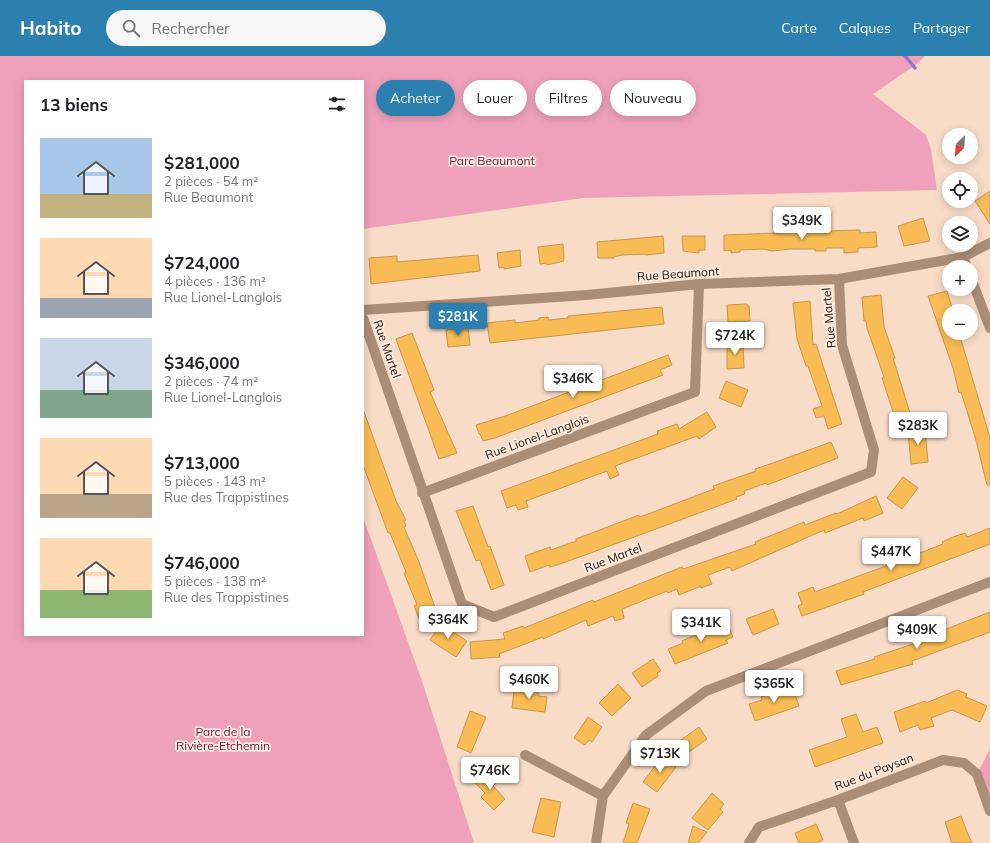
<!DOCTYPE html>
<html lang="fr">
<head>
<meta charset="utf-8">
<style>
	:root { --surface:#fff; --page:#f6f6f6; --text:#202124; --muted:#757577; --accent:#2b80af }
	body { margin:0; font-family:Mulish,sans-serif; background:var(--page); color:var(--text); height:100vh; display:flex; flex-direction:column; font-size:15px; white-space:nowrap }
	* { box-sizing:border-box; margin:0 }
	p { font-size:13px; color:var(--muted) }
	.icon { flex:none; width:22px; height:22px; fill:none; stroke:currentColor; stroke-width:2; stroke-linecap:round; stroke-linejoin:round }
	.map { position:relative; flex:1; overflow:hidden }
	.side { position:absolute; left:24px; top:24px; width:340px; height:556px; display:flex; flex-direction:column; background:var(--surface); border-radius:0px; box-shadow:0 2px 10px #0003 }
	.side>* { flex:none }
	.hud { position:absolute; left:376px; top:24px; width:380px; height:36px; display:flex; gap:8px }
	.needle { width:26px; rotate:205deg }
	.tools { position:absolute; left:942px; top:72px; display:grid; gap:8px }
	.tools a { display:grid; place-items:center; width:36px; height:36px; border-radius:50%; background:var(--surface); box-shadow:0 2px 10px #0003; font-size:20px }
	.price { position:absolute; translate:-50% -34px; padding:0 9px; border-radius:4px; background:#fff; color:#222; font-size:13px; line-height:26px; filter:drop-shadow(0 1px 2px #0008) }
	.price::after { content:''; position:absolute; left:50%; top:24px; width:12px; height:9px; margin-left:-6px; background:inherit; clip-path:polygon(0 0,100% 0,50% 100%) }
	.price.current { background:var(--accent); color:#fff }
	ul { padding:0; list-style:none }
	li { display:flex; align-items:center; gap:12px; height:100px; padding:0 16px }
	li span { display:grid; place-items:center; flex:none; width:112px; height:80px; border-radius:0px; color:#555 }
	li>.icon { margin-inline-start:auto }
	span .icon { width:48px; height:48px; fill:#fffc; stroke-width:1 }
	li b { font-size:17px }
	h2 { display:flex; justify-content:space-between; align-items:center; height:48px; padding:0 16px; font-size:17px }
	.pill { padding:0 14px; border-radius:18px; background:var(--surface); box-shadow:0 2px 10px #0003; font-size:14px; line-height:36px }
	.pill.current { background:var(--accent); color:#fff }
	header { display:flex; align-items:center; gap:24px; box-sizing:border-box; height:56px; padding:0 20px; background:var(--accent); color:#fff }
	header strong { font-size:19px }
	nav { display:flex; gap:22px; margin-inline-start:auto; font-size:14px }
	.search { width:280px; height:36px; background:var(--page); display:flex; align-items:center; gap:10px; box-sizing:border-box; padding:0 14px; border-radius:22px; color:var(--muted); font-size:15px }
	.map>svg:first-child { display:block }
</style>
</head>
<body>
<header>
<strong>Habito</strong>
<div class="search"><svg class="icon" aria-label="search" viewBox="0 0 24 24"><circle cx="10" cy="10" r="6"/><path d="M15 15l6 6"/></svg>Rechercher</div>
<nav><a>Carte</a><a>Calques</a><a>Partager</a></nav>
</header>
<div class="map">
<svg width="990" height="787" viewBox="0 0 990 787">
	<rect width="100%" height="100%" fill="#f9dcc7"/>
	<path fill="#efa1bb" d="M0 0H925L917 8 873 38 926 79 931 94 937 134 583 142 363 173V25H25V579H363V461L422 625 474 787H0Z
		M990 693V755L977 718Z"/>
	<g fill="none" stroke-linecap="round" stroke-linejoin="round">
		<path stroke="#9071cd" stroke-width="3.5" d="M905 0 915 12"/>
	</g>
	<path fill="#f9bc54" stroke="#c5974c" d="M990 135V168L975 145Z
		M923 162 930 185 904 190 898 170Z
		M780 172H790V176L860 174V177L876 176 877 191 858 192V196L844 197V192H826V195H815V193H790L772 195 763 193 740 194V196L731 197V194L724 195V179L780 177Z
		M663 180 664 197 646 199V198L622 199 614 201V202H598L597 186Z
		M682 180H705V194H699V197L683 195Z
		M563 188 564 205 547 209 546 207 540 208 538 191Z
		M520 194 521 210 504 213V211L499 212 497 197Z
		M478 199 480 215 371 228 369 202 397 200V206Z
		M947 235 953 255H949V277H959L990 382V429H987L976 384 961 336 959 337 953 312 928 240Z
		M881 239 884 271 895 302H893L914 370 899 374 882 322 884 321 867 272 866 265H864L862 241Z
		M810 245 813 289 816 288 842 368 828 373 824 360 816 362 813 353 822 350 808 310H806L797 283 793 247Z
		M747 248V250H749L750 265 728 266 727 249Z
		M662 251 664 268 490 287 487 267 515 264V267L539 264V262L548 261 549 264 568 262V260Z
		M468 271 470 289 448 291 446 274Z
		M412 277 434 334 430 336 457 397 439 403 396 283Z
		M743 287 744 312 727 313V288Z
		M668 299 672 309 660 314 663 319 495 382 483 385 480 378H479L476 369 508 359Z
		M726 325 748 334 741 351 719 342Z
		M363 353 396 445 406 464 404 465 406 470 404 471 419 506 438 560 421 567 414 550 417 549 404 517 406 516 390 477H388L363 409Z
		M707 356 716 371 699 383 697 380 615 410 619 419 610 423 607 415 526 445 528 451 518 454 516 449 507 452 501 435 658 378 657 375 677 368 679 373Z
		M925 373 928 406 911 408 908 375Z
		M831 386 838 402 767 429 766 427 744 435 745 438 736 441 737 443 626 484 563 507 550 511 549 509 530 516 525 500 550 491 551 494 576 485V483L639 459 640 461 714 433 713 430 756 415 755 413 770 408Z
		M903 421 918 432 902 453 887 442Z
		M876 440 883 457 864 465 863 462 825 477 824 474 732 515 730 511 708 519 712 528 701 532V530L679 539 677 533 668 537 667 535 622 553 624 562 615 565 613 560 588 570 586 564 543 583V581L499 598 500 601 471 603 470 586 505 583 503 577 523 570 524 572 593 544 594 546 682 511 683 513 756 488 755 486 804 466 805 469 836 457 837 458Z
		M473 450 488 491 490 490 504 529 491 534 480 504 476 505 456 455Z
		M990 472V488L863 536 864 538 802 560 798 550 802 548 798 537 813 531 815 536 897 506 943 488 942 486 953 481 965 477 967 481Z
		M773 553 779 568 753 579 746 563Z
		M990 556V576L912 605 913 608 841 629 836 615 875 603 874 601 919 586 918 584Z
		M723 566 726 573 729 571 733 581 726 584 728 587 675 608 668 593 683 587 682 585 707 574 706 572Z
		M441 568 467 585 456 601 430 584Z
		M653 603 661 615 657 617 658 620 642 631 632 617Z
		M618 628 631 642 612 660 599 647Z
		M528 630 539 631 538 640 547 641 545 656 512 652 514 634 527 636Z
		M792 630 799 650 755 665 749 648 762 644 761 641Z
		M957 634 967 638 966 641 987 650 980 666 952 654 931 662 934 670 920 674 918 669 900 676 894 656 925 645 926 647Z
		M470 655 486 661 471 697 457 691Z
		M856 658 863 676 877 671 883 687 815 711 809 694 847 681 841 663Z
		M588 661 602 671 592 686 589 684 585 689 574 682Z
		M699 671 707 683 682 701 674 689Z
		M662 701 676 711 657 736 643 726Z
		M485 716 496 727 493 730 505 743 494 754 481 741 485 737 475 727Z
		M712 737 724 748 720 753 723 756 708 774 692 762Z
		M541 742 561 746 554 781 532 776Z
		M633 747 650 753 637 787H623L629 768 626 767Z
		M961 760 967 776 972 787H952L945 766Z
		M816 768 823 784 817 787H799L795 777Z
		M693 770 707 776 698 787H688Z"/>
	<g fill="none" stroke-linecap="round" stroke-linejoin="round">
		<path stroke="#ac8d77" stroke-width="10" d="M963 201 967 211
			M971 222 990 272
			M363 254 587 239 699 228 839 223 963 201 990 187
			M363 262 462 548 494 561 871 416 874 394 842 289 839 223
			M422 437 695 336 699 228
			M525 699 603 740
			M838 744 854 787
			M596 787 603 740 646 679 706 635 990 526
			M749 787 759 771 838 744 943 704 964 707 977 718 990 755"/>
	</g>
	<g text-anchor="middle" stroke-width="3.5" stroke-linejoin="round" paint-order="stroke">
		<g font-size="12" fill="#71113f" stroke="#fbece2">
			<text x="492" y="109">Parc Beaumont</text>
			<text x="223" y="680">Parc de la<tspan x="223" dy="14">Rivière-Etchemin</tspan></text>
		</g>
		<g font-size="12" fill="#2a1100" stroke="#fbece2">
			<text transform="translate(678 218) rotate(-4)" y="4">Rue Beaumont</text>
			<text transform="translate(829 262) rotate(-95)" y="4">Rue Martel</text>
			<text transform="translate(387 293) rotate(71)" y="4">Rue Martel</text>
			<text transform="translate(537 381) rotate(-20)" y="4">Rue Lionel-Langlois</text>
			<text transform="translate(613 502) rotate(-21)" y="4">Rue Martel</text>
			<text transform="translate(874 716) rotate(-21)" y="4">Rue du Paysan</text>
		</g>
	</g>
</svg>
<div class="tools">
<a><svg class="needle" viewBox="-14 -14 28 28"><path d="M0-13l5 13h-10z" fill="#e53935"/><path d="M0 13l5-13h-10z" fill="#757577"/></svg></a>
<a><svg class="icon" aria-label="locate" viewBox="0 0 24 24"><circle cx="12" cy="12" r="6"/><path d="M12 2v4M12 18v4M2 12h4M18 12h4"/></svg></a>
<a><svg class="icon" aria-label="layers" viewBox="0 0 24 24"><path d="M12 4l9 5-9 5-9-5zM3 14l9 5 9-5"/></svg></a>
<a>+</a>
<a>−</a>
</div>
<b class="price" style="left:802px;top:185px">$349K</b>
<b class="price current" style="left:458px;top:281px">$281K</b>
<b class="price" style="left:735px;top:300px">$724K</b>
<b class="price" style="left:573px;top:343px">$346K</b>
<b class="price" style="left:918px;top:390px">$283K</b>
<b class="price" style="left:891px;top:516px">$447K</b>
<b class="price" style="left:448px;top:584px">$364K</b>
<b class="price" style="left:701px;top:587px">$341K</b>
<b class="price" style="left:917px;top:594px">$409K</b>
<b class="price" style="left:529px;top:644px">$460K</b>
<b class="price" style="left:774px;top:648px">$365K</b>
<b class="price" style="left:660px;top:718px">$713K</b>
<b class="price" style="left:490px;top:735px">$746K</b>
<div class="hud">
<a class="pill current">Acheter</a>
<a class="pill">Louer</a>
<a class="pill">Filtres</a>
<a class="pill">Nouveau</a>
</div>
<section class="side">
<h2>13 biens<svg class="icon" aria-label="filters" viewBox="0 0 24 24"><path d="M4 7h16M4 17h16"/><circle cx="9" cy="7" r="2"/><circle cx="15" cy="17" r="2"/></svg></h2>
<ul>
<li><span style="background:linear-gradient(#a9c7e8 70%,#c2b280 0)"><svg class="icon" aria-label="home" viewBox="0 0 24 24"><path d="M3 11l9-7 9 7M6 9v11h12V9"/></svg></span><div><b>$281,000</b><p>2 pièces · 54 m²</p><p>Rue Beaumont</p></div></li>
<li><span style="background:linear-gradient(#ffd9b3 75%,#9aa5b1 0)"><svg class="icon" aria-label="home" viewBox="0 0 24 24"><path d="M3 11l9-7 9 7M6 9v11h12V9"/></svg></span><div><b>$724,000</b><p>4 pièces · 136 m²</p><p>Rue Lionel-Langlois</p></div></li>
<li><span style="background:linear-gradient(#c9d6e8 65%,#7fa58c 0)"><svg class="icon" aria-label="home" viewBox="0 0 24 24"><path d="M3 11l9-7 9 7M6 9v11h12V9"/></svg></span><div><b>$346,000</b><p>2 pièces · 74 m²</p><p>Rue Lionel-Langlois</p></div></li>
<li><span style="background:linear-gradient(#ffd9b3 70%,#b9a48a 0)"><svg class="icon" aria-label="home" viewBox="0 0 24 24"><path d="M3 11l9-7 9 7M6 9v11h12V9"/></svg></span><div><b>$713,000</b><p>5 pièces · 143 m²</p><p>Rue des Trappistines</p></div></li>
<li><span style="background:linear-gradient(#ffd9b3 65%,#8fb573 0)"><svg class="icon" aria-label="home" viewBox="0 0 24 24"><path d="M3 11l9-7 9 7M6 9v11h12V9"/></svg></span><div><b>$746,000</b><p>5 pièces · 138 m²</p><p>Rue des Trappistines</p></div></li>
</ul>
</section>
</div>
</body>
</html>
